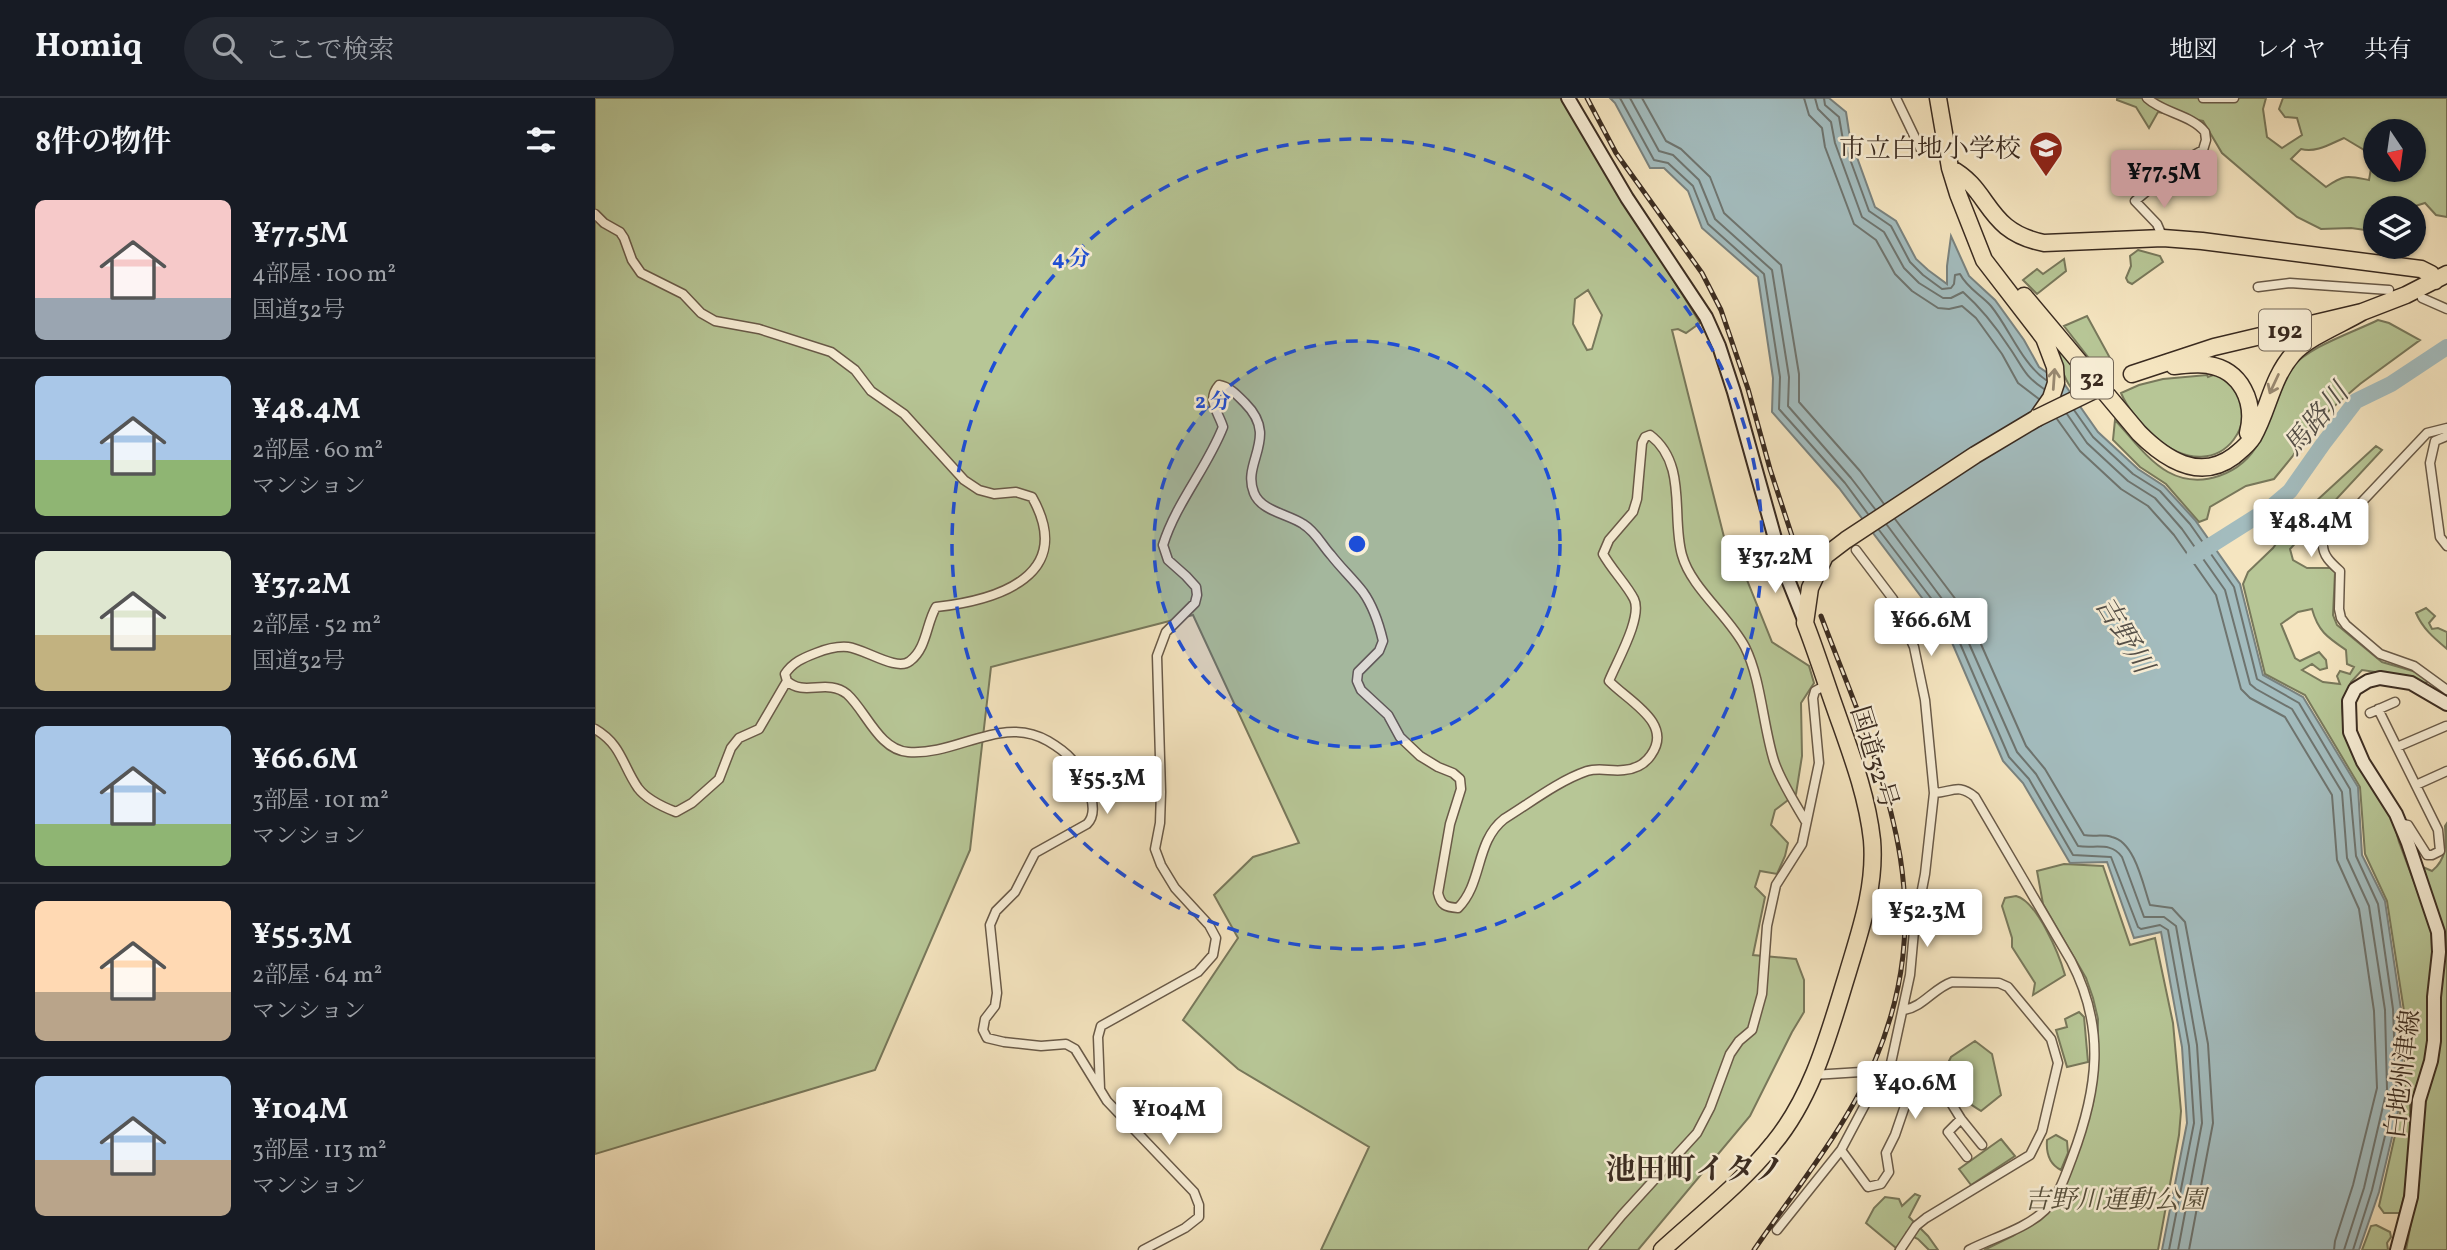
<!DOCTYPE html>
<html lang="ja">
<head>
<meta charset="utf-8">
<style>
	:root { --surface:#171b24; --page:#242831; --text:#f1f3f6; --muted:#9ea1a6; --line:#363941; --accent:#c59692 }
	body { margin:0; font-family:Vollkorn,"Noto Serif JP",serif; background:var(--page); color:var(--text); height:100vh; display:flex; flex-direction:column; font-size:26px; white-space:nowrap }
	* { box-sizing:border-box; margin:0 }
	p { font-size:23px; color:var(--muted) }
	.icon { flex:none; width:38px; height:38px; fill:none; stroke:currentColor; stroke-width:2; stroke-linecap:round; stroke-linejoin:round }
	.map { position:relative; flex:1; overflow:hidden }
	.side { display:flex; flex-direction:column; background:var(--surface); width:595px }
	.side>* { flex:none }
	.needle { width:46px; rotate:167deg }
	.buttons { position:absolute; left:1768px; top:21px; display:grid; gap:14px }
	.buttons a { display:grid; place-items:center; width:63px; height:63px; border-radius:50%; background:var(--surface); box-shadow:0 2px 5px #0004; font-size:35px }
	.price { position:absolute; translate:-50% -60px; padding:0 16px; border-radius:7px; background:#fff; color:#222; font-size:23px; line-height:46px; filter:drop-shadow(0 2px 4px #0008) }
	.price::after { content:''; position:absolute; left:50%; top:42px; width:21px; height:16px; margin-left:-10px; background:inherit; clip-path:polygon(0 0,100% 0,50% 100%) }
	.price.active { background:var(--accent); color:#111 }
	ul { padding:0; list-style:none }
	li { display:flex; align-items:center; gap:21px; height:175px; padding:0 35px }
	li+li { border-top:2px solid var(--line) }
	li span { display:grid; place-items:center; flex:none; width:196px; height:140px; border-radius:10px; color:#555 }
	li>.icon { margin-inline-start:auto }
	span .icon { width:84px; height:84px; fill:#fffc; stroke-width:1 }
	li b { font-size:30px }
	h2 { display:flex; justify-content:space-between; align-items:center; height:84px; padding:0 35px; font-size:30px }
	header { display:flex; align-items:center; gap:42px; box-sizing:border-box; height:98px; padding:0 35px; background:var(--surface); border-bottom:2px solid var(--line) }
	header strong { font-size:33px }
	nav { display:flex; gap:38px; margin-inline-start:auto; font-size:24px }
	.search { width:490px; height:63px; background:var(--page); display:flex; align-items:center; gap:18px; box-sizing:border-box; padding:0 24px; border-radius:38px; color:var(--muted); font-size:26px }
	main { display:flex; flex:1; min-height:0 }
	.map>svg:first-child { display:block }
</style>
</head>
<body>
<header>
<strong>Homiq</strong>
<div class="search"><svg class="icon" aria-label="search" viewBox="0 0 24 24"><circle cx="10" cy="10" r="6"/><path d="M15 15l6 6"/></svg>ここで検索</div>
<nav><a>地図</a><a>レイヤ</a><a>共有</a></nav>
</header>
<main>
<section class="side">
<h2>8件の物件<svg class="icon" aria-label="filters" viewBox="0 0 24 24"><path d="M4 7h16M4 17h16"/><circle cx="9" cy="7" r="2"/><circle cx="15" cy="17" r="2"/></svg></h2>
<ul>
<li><span style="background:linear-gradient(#f6c9c9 70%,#9aa5b1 0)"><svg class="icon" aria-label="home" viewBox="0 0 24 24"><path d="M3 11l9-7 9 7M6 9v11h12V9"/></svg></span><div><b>¥77.5M</b><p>4部屋 · 100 m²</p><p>国道32号</p></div></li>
<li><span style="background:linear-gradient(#a9c7e8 60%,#8fb573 0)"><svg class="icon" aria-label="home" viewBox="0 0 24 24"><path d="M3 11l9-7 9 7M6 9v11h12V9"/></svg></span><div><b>¥48.4M</b><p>2部屋 · 60 m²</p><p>マンション</p></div></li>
<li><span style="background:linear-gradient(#dfe7d0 60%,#c2b280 0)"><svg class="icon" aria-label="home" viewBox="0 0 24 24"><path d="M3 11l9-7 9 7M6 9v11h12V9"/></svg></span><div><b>¥37.2M</b><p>2部屋 · 52 m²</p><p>国道32号</p></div></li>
<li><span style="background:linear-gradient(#a9c7e8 70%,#8fb573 0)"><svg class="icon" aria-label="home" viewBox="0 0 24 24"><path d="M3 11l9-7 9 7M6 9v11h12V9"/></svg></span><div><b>¥66.6M</b><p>3部屋 · 101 m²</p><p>マンション</p></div></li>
<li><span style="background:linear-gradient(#ffd9b3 65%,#b9a48a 0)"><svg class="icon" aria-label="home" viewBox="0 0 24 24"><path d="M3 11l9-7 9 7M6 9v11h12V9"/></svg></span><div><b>¥55.3M</b><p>2部屋 · 64 m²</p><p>マンション</p></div></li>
<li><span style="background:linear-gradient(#a9c7e8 60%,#b9a48a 0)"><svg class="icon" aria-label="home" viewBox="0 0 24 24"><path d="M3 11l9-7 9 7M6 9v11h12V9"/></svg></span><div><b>¥104M</b><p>3部屋 · 113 m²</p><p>マンション</p></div></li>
</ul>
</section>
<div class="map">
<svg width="1852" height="1152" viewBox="0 0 1852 1152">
	<rect width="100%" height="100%" fill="#f5e5c0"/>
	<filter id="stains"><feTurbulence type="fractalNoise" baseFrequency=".00286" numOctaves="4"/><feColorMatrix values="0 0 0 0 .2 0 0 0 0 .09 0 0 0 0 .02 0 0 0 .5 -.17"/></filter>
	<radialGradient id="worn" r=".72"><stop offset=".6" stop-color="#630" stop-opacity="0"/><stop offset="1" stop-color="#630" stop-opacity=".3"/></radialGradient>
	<path fill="#b7c696" stroke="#78785b" stroke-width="2" fill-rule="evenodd" d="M0 0H966L1105 225 1091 235 1083 231 1077 232 1129 439 1152 445 1161 467 1150 477 1177 544 1214 568 1219 585 1206 605 1207 658 1201 696 1180 712 1176 727 1193 745 1190 758 1182 776 1165 773 1160 789 1170 799 1158 857 1201 861 1209 882V914L1197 934 1155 1018 1043 1152H726L774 1049 643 971 588 922 643 840 619 797 658 759 704 745 598 517 396 569 375 752 280 972 0 1056ZM993 192 1007 217 997 251 992 252 978 226 980 201Z
		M1522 0H1671L1668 11 1672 39 1687 50 1707 37 1702 20 1690 19 1684 11 1688 0H1852V119L1841 117 1830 105 1814 110H1780V128L1777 133 1756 130 1726 131 1702 119 1627 55 1608 23 1563 14 1554 30 1541 9 1522 2ZM1780 33H1818V72H1780ZM1749 40 1769 52 1777 65 1774 82C1753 78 1750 76 1731 89L1696 61 1706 51C1721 55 1735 46 1749 40Z
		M1543 152 1565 158 1568 164 1537 186 1533 184 1531 180 1536 168 1535 158Z
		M1469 161 1471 173 1442 196 1428 182 1442 171 1448 176Z
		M1492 218 1515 260 1516 267 1507 277 1469 228Z
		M1783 222 1794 225 1825 242 1765 286 1722 323 1697 359 1679 381 1651 388 1615 409 1612 421 1604 424 1571 386 1545 369 1518 342 1520 322C1536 339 1552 362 1573 374 1606 392 1647 376 1664 344 1676 320 1677 292 1695 271 1714 248 1757 235 1783 222Z
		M1459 245 1492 285 1478 292C1467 280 1465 260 1459 245Z
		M1621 276C1682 306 1628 400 1559 338 1546 325 1533 312 1526 295L1544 287 1568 281 1612 277 1613 279Z
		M1781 348 1787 352 1695 451 1698 462 1712 470H1735L1740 474 1738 517 1742 527 1787 564 1828 576 1833 582 1832 584 1828 586 1815 579 1767 572 1756 584 1747 608 1749 631 1799 725 1804 744 1839 837 1832 958 1815 1007V1074L1805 1115H1789L1784 1108 1810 993 1809 913 1792 803 1770 756 1765 689 1710 597 1670 576 1648 486 1653 474 1678 450 1694 428ZM1717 511C1723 533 1732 539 1751 552L1752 566 1759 569 1755 576 1745 573 1742 578 1745 586 1728 584 1707 572 1717 566 1725 572 1732 570 1731 562 1724 554 1705 563 1700 560 1686 526 1703 514Z
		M1831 510 1840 518 1834 525 1837 531 1843 530 1852 534V551C1839 540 1828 531 1821 515Z
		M1852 725V1152H1811L1825 1076 1827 1006 1845 893 1848 834 1828 769 1837 773C1852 761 1851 746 1850 728Z
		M1469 766 1508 768 1535 847 1560 840 1578 925 1586 1013 1584 1037 1563 1152H1389L1418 1138 1449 1116 1490 1033 1498 1005 1502 976 1503 921 1498 900 1491 880 1448 806 1442 773Z
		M1421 798C1442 803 1464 856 1470 877L1438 897 1440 885 1417 849V840L1407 808 1410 800Z
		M1484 914 1489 919 1493 964 1472 969 1461 932 1472 929 1470 921Z
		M1380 943 1397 956 1406 997 1386 1013C1369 1002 1354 994 1349 973L1356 959Z
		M1461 1037 1472 1043 1473 1055 1466 1072C1454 1066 1451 1055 1452 1042Z
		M1406 1041 1420 1058 1376 1087 1364 1071Z
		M1320 1096 1325 1098 1314 1119 1333 1138 1343 1152H1334L1323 1141 1311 1135 1309 1152H1300L1301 1150 1271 1125 1279 1110 1290 1099 1304 1101 1307 1108Z
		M1781 1127 1795 1134 1796 1139 1792 1145 1793 1152H1767L1776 1128Z"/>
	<path fill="#a3bcbe" stroke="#79827f" stroke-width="2" d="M1015 0H1234L1251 14 1255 40 1280 109 1301 123 1321 161 1333 172 1352 186V168L1356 138 1374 178 1400 202 1429 242 1444 269 1470 287 1503 334 1543 371 1569 388 1600 422 1645 486 1668 577 1708 599 1763 689 1767 757 1790 803 1806 911 1808 993 1784 1094 1764 1152H1567L1592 1025 1587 949 1566 834 1539 840 1512 764 1475 765 1428 685 1408 663 1352 533 1244 390 1177 314 1178 280 1163 179 1107 130 1093 93 1069 70H1055L1020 5Z"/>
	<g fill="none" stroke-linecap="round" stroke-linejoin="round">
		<path stroke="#6e746f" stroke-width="2" d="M1025 0 1059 62 1073 65 1098 88 1113 126 1169 176 1185 279 1184 311 1250 385 1273 416
			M1035 0 1064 53 1078 57 1104 82 1120 121 1177 172 1194 279 1193 308 1256 380 1280 411
			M1047 0 1071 43 1086 51 1115 79 1129 115 1186 167 1204 276V304L1265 373 1289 406
			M1209 0 1214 17 1227 30 1230 49 1259 126 1281 142 1300 176 1317 193 1343 210 1354 211 1367 208 1381 220 1407 256 1423 285 1444 301
			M1220 0 1223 11 1236 24 1240 45 1267 119 1289 134 1309 170 1324 185 1348 200H1356L1368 194C1386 210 1401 229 1414 249 1428 269 1428 277 1449 291
			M1229 0 1230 7 1244 19 1248 42 1274 113 1296 128 1315 164 1328 177 1347 191 1356 190 1359 186 1360 177 1365 176C1372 190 1386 197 1396 208 1414 230 1428 267 1451 282
			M1479 312 1498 339 1538 376 1565 393 1595 426 1639 489 1662 581 1704 605 1755 691 1761 758 1783 806 1798 911 1801 992 1777 1092 1758 1152
			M1472 316 1492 345 1533 383 1560 400 1587 431 1630 492 1655 586 1661 591 1697 611 1747 694 1752 760 1774 808 1790 912 1792 991 1769 1090 1749 1152
			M1462 321 1485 353 1526 391 1553 408 1579 437 1621 497 1646 591 1655 600 1690 619 1737 697 1742 762 1764 811 1779 913 1782 990 1758 1087 1740 1143 1739 1152
			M1300 421 1374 519 1431 648 1450 671 1489 737C1498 739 1508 736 1517 739 1540 744 1548 787 1555 807L1577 810 1590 824 1613 946 1618 1025 1594 1152
			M1292 427 1365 525 1422 654 1441 676 1483 748C1499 751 1516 743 1527 759L1549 819H1569L1581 828 1602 947 1607 1025 1583 1152
			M1284 432 1358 529 1414 659 1434 681 1478 757 1516 759 1543 829 1546 831 1565 827 1573 832 1594 948 1599 1025 1574 1152"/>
		<path stroke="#a3bcbe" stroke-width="16" d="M1599 458 1675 410 1695 393 1728 346 1761 303 1796 286 1852 249"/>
		<g stroke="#695a48" stroke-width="11">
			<path id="street" d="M1301 0 1326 52
				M1552 0C1568 15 1597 17 1610 34L1611 42 1608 52 1590 62 1540 103 1562 126 1568 140
				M1608 0H1639
				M0 116 9 125 25 134 29 140 37 162 46 175 88 196 106 215 120 223 164 231 236 254 260 272 276 293 309 316 369 382 384 392 399 396 421 394 437 399C481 477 404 502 341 509 331 526 332 550 315 563 302 574 270 551 253 549 242 548 231 551 221 555 208 560 198 564 190 576L192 583 164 631 144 640 136 650 124 681 97 705 81 714C68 709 52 702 43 690 27 667 27 647 0 631
				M1663 189 1695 185 1794 192
				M1827 200 1852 211
				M1852 330 1832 335 1728 445C1727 457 1736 465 1745 473L1744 511 1746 520 1751 527 1785 556 1819 568 1852 592
				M1852 338 1840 343 1835 365 1845 439 1852 448
				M1261 452 1298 501 1319 549 1330 602 1339 695 1330 776 1319 833 1315 877 1296 965 1290 975 1284 976
				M192 583C209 599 232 580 252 596 271 613 284 652 313 654 362 658 407 616 453 643 475 656 481 664 491 686 497 699 502 716 492 726L440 755 420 794 401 813 395 827 402 895 400 908 390 921 388 932 392 940 409 944 446 948 471 946 480 951 512 1003 599 1094 604 1107V1119L590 1130 548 1152
				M1783 611 1843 732 1845 753 1837 757H1832L1813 727 1804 725
				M1775 615 1800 604
				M1802 649 1851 628
				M1821 687 1852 673
				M1339 695C1358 694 1363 685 1380 699L1476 863C1511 930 1503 991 1477 1060 1470 1078 1464 1098 1450 1112 1431 1131 1397 1140 1374 1152
				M1218 977 1266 974
				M505 991 503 939 506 928 603 874 618 857 621 840 614 827 580 790 566 767 560 751 565 725 566 694 562 558 571 534 600 505 602 497 601 489 591 478 573 462 568 447C581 405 612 370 628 329 623 313 611 302 624 287 635 289 642 297 650 305 685 340 646 364 659 395 666 413 693 416 708 426 721 434 726 446 736 457 746 470 758 481 768 494 778 508 784 526 788 543L784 553 763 574 762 583 766 592 793 617 805 639 825 658 843 669 858 675 865 681 866 691 855 726 843 795C846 808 851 809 863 810 888 785 880 744 909 721 935 705 963 683 992 673 1005 669 1017 674 1029 672 1041 671 1050 666 1056 657 1079 625 1033 603 1014 583 1021 565 1048 519 1039 501 1032 487 1017 472 1008 456L1014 442 1038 414 1042 401 1047 345 1050 339 1055 337C1093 366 1076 419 1087 457 1096 490 1134 518 1150 549 1166 581 1168 628 1179 663 1186 684 1200 705 1211 724
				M1313 999 1300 1037 1291 1055 1294 1074 1286 1086 1273 1089 1246 1052 1273 1001 1290 975 1293 981 1321 1006 1345 993 1350 995 1366 1021 1387 1047
				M1366 1021 1353 1034 1372 1059
				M1182 1132 1246 1052
				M998 1152 1027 1117 1102 1035 1115 1010 1135 956 1144 943 1157 932 1167 896 1172 828 1181 787 1207 746 1224 665 1218 600 1220 593 1231 587
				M1305 1152 1321 1128 1331 1120 1435 1057 1447 1033 1463 965 1456 941 1413 889 1404 885 1357 884C1339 890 1328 909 1309 912"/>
		</g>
		<g stroke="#3a2b20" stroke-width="16">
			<path id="secondary" d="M973 0 1032 100 1111 219 1124 248 1139 294 1188 469 1210 524
				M1186 457C1202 466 1214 464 1230 458
				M1802 1152 1816 1099 1824 1002 1836 963 1839 943V899L1844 854 1843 834 1813 745 1801 716 1768 664 1755 634 1754 603 1760 591 1773 583 1785 580 1816 585 1852 606"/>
		</g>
		<g stroke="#3a2b20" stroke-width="19">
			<path id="highway" d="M1355 70C1397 92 1389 133 1449 145L1568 140 1607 143 1826 171 1836 176 1840 183
				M1429 198 1544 335C1570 361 1604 384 1639 358 1646 352 1653 347 1658 339 1674 311 1676 281 1698 256 1713 239 1747 226 1767 214
				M1579 268C1590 267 1602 265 1613 267 1646 272 1661 304 1653 335
				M1537 276 1619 249 1767 214 1811 197 1852 176
				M1067 1152C1103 1119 1148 1084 1178 1046 1218 998 1234 935 1252 877 1265 833 1281 789 1277 742 1272 696 1255 653 1240 610 1230 582 1221 553 1210 525L1215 490 1230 458 1251 442 1380 357 1442 320 1456 300 1461 285 1460 269 1449 240 1389 162 1363 96 1355 70 1343 0"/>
		</g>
		<use href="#street" stroke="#f8eed6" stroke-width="8"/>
		<use href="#secondary" stroke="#f8eed6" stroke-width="12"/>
		<use href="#highway" stroke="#f5e5c0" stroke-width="16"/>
		<g stroke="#3a2b20" stroke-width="5">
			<path id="rail" d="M992 0 1021 55 1107 175 1126 212 1153 291 1175 371 1199 444
				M1159 1152C1198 1095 1252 1028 1279 965 1350 799 1285 673 1226 518"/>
		</g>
		<use href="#rail" stroke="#f8eed6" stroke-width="2.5" stroke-dasharray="8" stroke-linecap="butt"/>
		<g stroke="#695a48" stroke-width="11" stroke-linecap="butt">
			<path id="street-bridge" d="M1266 974 1284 976"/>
		</g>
		<g stroke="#3a2b20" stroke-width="19" stroke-linecap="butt">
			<path id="highway-bridge" d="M1442 320 1516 284"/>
		</g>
		<use href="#street-bridge" stroke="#f8eed6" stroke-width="8"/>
		<use href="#highway-bridge" stroke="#f5e5c0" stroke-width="16"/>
	</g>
	<defs><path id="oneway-shaft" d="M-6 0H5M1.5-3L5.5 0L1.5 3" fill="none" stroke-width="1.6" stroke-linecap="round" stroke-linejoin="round" transform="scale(1.75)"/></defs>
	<g stroke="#988870">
		<use href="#oneway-shaft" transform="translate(1459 281) rotate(-86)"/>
		<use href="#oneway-shaft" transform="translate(1679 286) rotate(115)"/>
	</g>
	<circle cx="762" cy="446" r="203" fill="#1d4ed8" fill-opacity=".12"/>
	<g fill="none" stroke="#1d4ed8" stroke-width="3.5" stroke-dasharray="12 9">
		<circle cx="762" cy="446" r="203"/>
		<circle cx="762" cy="446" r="405"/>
	</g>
	<defs>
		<g id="school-pin" transform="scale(1.75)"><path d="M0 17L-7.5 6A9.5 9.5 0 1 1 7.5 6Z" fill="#8f2418" stroke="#f8eed6"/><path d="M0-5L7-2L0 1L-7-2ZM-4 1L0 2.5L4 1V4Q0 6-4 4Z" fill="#fff"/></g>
	</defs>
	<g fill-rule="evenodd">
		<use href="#school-pin" x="1451" y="50"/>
	</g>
	<g text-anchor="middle" stroke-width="5" stroke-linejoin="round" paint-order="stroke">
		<g fill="#f8eed6" stroke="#736657" stroke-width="2">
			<rect x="1664" y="211.5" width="52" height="41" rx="5"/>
			<rect x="1476" y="259.5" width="42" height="41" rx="5"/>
		</g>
		<g font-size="24" font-weight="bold" fill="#3a2b20">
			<text x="1690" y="240">192</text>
			<text x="1497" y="288">32</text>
		</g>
		<g font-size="26" fill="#3a2b20" stroke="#f8eed6" text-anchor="end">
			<text x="1426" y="59">市立白地小学校</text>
		</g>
		<g font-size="26" fill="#3a2b20" stroke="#f8eed6">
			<text transform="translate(1280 659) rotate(73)" y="9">国道32号</text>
			<text transform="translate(1807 976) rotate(-83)" y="9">白地州津線</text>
		</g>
		<g font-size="26" font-style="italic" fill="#59523e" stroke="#f8eed6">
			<text x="1520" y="1110">吉野川運動公園</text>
		</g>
		<g font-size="28" font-style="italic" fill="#544f48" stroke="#f8eed6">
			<text transform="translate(1720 321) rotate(-50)" y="10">馬路川</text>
			<text transform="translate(1530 536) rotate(59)" y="10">吉野川</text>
		</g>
		<g font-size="30" font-weight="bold" fill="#3a2b20" stroke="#f8eed6">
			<text x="1100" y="1081">池田町イタノ</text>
		</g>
	</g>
	<circle cx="762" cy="446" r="10" fill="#1d4ed8" stroke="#f8eed6" stroke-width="3.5"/>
	<g font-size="21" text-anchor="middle" font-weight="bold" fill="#1d4ed8" stroke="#f8eed6" stroke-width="5" stroke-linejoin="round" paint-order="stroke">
		<text x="476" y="167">4 分</text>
		<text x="618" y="310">2 分</text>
	</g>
	<rect width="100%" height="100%" filter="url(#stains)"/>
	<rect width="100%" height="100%" fill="url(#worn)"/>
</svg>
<div class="buttons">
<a><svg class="needle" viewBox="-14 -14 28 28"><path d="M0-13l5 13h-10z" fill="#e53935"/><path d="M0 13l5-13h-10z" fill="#9ea1a6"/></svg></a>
<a><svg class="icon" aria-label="layers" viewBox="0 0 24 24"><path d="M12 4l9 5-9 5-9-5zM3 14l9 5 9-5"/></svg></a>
</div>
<b class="price active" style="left:1569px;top:112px">¥77.5M</b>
<b class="price" style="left:1716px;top:461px">¥48.4M</b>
<b class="price" style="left:1180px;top:497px">¥37.2M</b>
<b class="price" style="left:1336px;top:560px">¥66.6M</b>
<b class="price" style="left:512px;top:718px">¥55.3M</b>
<b class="price" style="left:1332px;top:851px">¥52.3M</b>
<b class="price" style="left:1320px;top:1023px">¥40.6M</b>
<b class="price" style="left:574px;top:1049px">¥104M</b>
</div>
</main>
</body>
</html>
